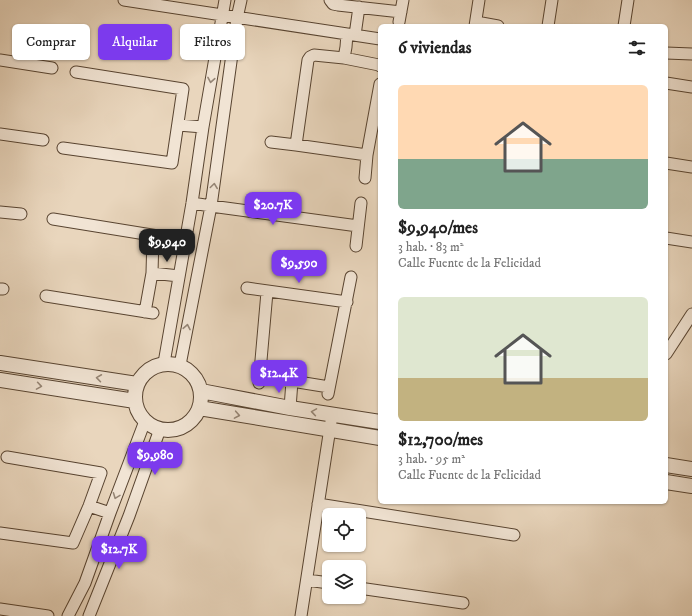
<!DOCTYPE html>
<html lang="es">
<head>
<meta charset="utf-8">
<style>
	:root { --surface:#fff; --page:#f2f2f2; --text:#222; --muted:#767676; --accent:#7c3aed }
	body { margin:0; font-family:"IM FELL DW Pica",serif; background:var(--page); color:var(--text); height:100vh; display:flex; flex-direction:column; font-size:15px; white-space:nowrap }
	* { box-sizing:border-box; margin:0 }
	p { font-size:13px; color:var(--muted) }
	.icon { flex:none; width:22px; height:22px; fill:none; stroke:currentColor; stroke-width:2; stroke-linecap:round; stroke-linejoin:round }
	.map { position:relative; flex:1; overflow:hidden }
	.side { position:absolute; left:378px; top:24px; width:290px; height:480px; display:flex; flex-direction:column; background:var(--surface); border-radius:6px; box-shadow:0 1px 3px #0004 }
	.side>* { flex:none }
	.guide { position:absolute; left:12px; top:24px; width:306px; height:36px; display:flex; gap:8px }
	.buttons { position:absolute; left:322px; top:508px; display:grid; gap:8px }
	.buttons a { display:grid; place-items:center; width:44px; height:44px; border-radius:6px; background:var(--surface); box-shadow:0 1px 3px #0004; font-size:20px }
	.price { position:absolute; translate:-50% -34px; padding:0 9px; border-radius:8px; background:var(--accent); color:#fff; font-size:13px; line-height:26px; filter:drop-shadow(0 1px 2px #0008) }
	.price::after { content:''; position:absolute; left:50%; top:24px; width:12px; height:9px; margin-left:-6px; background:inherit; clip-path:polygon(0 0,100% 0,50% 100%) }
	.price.active { background:#222; color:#fff }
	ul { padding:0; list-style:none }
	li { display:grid; align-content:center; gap:8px; height:212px; padding:0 20px }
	li span { display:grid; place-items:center; height:124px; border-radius:6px; color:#555 }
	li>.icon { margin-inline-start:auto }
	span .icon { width:72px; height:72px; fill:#fffc; stroke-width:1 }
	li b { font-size:17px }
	h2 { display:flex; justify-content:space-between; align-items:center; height:48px; padding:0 20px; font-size:17px }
	.chip { padding:0 14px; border-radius:6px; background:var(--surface); box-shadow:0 1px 3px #0004; font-size:14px; line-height:36px }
	.chip.active { background:var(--accent); color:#fff }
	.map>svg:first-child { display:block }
</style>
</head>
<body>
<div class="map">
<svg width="692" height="616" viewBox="0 0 692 616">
	<rect width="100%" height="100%" fill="#e9d6bd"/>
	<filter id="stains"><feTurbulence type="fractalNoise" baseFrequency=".005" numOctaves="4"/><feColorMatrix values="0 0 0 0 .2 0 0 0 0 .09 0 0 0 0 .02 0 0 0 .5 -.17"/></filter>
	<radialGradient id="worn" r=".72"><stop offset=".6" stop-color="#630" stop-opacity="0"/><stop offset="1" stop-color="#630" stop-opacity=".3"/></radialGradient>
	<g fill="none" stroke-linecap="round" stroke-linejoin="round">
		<g stroke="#584431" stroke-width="13">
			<path id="minor" d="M124 0 380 39
				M330 0 333 4 338 5 401 12
				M399 22 403 0
				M476 22 498 26
				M475 26 479 0
				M548 26 552 0
				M624 26 628 0
				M355 35 359 7
				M666 53 692 54
				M344 58 346 47 347 34
				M0 60 52 68
				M666 83 692 87
				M178 125 203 127
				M0 134 43 140
				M271 142 296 145 367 155
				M296 145 308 60 310 57 314 55 344 58 379 65 380 66
				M63 148 172 163 183 89 76 72
				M666 163 692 167
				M365 178 367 155 380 84
				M192 203 211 206 358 226
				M0 212 21 214
				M53 219 164 237
				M666 238 692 242
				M356 246 361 203
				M152 273 179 276
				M247 288 347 302
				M0 289H3
				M46 296 153 313
				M145 312 152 273 153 236
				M666 354 692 314
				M164 363 192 203 203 127 225 0
				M180 365 211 206 237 18 241 0
				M260 374 292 381 329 387
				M259 383 267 292
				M328 394 351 277
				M290 408 292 381
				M318 504 514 535
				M89 506 110 513
				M0 533 73 543 89 506 101 473 7 457
				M307 580 329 583
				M359 588 463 603
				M0 609 48 616
				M68 616 85 583 110 513 145 421
				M89 616 129 516 160 429
				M301 616 332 415"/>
		</g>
		<g stroke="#584431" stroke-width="16">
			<path id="tertiary" d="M0 363 137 384
				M135 397a33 33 0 1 1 66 0a33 33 0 1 1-66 0Z
				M0 380 135 401
				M201 391 290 408 380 422
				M199 408 380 438
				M666 465 692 469
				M666 482 692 486"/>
		</g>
		<use href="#minor" stroke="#f1e4d4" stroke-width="11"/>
		<use href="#tertiary" stroke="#f1e4d4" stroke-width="14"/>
	</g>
	<defs><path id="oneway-chevron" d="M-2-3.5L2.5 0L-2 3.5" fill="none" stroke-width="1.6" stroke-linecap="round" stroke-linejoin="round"/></defs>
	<g stroke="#968676">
		<use href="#oneway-chevron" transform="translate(211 80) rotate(100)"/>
		<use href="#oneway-chevron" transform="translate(214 186) rotate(-82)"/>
		<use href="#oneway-chevron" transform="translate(187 327) rotate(-79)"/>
		<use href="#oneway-chevron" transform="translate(99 378) rotate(-172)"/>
		<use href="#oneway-chevron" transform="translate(39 386) rotate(9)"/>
		<use href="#oneway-chevron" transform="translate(314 412) rotate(-171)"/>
		<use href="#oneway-chevron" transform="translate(237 415) rotate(10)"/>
		<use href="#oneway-chevron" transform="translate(116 496) rotate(111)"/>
	</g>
	<rect width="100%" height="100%" filter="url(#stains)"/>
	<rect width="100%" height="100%" fill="url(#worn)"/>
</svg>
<div class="buttons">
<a><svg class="icon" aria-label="locate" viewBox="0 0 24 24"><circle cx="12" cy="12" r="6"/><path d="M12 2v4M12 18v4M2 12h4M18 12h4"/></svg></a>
<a><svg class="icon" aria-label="layers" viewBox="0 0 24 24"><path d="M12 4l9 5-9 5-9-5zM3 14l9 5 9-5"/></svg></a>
</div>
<b class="price" style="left:273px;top:226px">$20.7K</b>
<b class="price active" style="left:167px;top:263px">$9,940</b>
<b class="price" style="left:299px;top:284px">$9,590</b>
<b class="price" style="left:279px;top:394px">$12.4K</b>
<b class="price" style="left:155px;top:476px">$9,980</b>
<b class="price" style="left:119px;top:570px">$12.7K</b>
<div class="guide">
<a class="chip">Comprar</a>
<a class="chip active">Alquilar</a>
<a class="chip">Filtros</a>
</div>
<section class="side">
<h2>6 viviendas<svg class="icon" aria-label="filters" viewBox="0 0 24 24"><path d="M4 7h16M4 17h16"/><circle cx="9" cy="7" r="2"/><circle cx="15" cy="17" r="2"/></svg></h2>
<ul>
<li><span style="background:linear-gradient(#ffd9b3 60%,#7fa58c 0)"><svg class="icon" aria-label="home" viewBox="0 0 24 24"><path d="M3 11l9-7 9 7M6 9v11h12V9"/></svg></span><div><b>$9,940/mes</b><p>3 hab. · 83 m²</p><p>Calle Fuente de la Felicidad</p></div></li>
<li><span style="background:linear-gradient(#dfe7d0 65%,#c2b280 0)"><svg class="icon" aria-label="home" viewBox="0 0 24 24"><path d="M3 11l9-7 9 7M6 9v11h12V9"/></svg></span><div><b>$12,700/mes</b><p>3 hab. · 95 m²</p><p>Calle Fuente de la Felicidad</p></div></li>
</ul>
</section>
</div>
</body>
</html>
